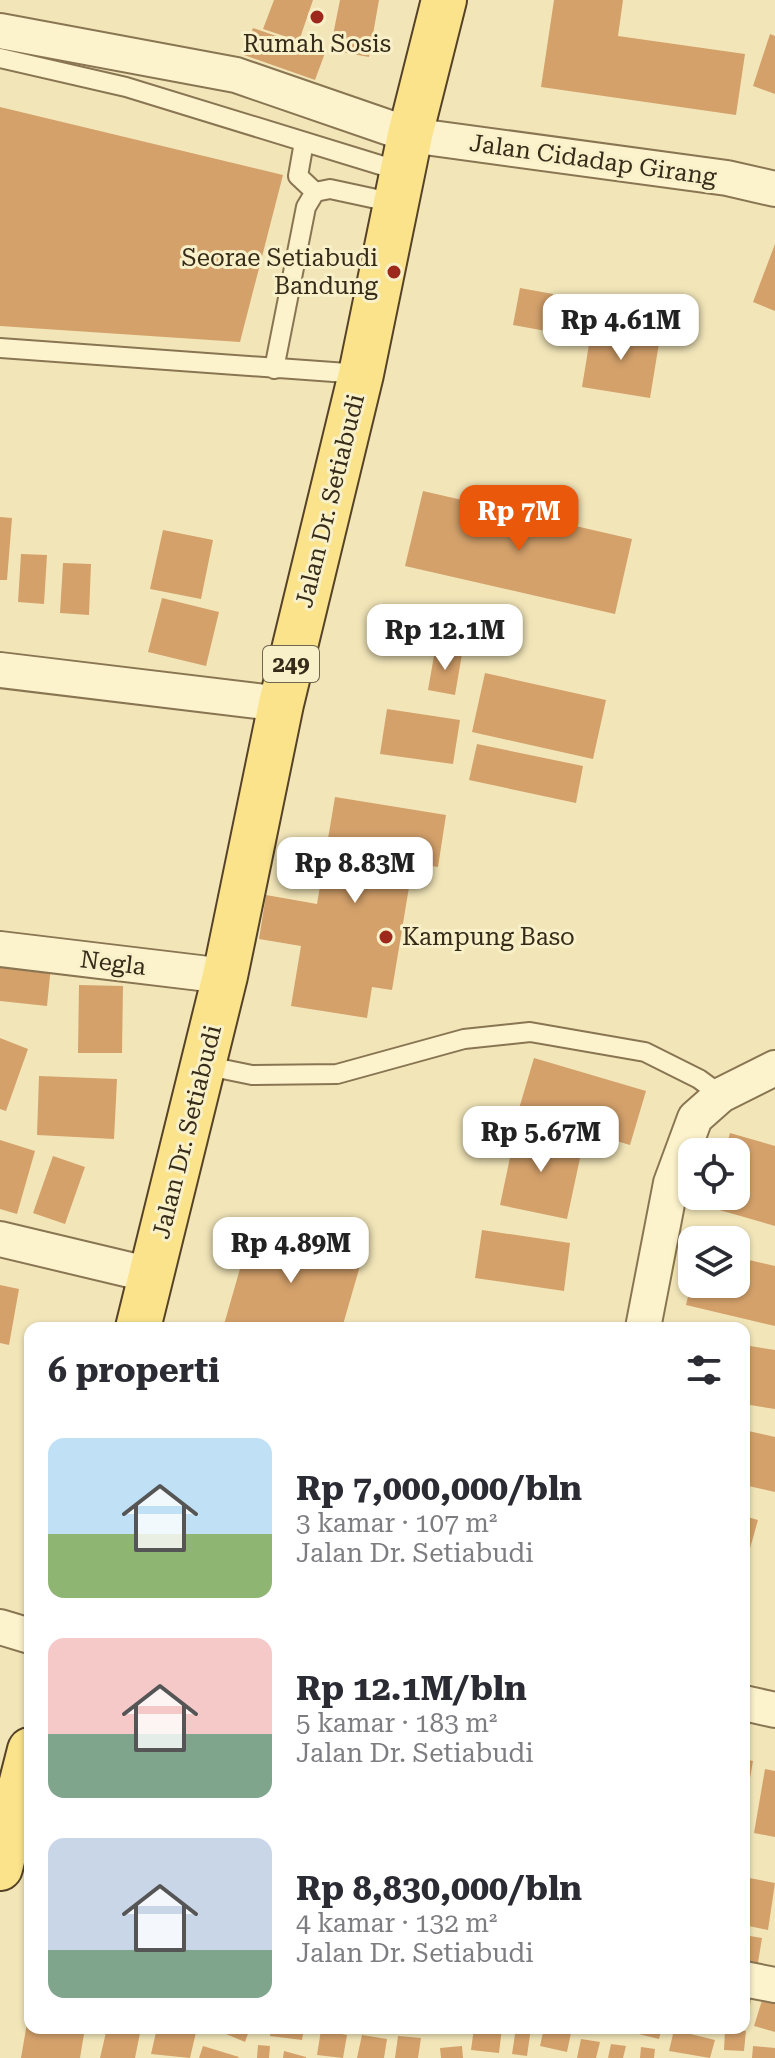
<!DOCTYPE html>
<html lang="id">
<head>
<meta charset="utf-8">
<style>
	:root { --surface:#fff; --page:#f7f7f7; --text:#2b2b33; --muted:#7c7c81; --accent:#ea580c }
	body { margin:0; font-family:"Roboto Serif",serif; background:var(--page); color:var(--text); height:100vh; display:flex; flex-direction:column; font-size:30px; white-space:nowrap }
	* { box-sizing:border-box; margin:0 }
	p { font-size:26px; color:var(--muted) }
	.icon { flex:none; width:44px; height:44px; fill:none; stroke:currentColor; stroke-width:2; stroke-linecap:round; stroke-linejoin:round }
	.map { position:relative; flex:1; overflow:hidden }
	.sheet { position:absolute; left:24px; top:1322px; width:726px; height:712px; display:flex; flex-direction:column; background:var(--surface); border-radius:16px; box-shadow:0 2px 6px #0004 }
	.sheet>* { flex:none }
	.buttons { position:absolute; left:678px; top:1138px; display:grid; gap:16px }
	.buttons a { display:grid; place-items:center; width:72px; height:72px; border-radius:16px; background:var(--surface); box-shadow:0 2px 6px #0004; font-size:40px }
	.price { position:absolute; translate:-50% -68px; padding:0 18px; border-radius:16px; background:#fff; color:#222; font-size:26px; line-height:52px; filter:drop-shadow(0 2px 4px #0008) }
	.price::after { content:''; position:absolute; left:50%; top:48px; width:24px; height:18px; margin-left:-12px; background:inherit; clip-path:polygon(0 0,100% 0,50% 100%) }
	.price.active { background:var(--accent); color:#fff }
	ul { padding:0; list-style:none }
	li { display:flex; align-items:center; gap:24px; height:200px; padding:0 24px }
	li span { display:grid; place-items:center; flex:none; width:224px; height:160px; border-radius:16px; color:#555 }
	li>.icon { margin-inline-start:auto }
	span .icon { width:96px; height:96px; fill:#fffc; stroke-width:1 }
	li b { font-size:34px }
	h2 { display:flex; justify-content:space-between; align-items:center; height:96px; padding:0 24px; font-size:34px }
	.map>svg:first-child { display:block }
</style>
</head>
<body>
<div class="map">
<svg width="775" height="2058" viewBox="0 0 775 2058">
	<rect width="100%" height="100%" fill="#f2e6b9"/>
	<path fill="#d4a16b" d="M274 0H313L299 41 263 29Z
		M340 0H379L369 57 330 50Z
		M554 0H623L618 36 745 54 736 115 541 87Z
		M253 28 325 53 315 80 244 55Z
		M770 34 775 36V94L753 86Z
		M0 107 283 175 240 342 0 326Z
		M775 244V311L753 302Z
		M520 288 553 294 546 331 513 325Z
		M592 326 660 337 650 398 582 387Z
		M423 491 632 539 615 614 405 566Z
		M0 517 12 518 7 580H0Z
		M163 530 213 540 201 599 150 589Z
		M21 554 47 555 44 604 18 602Z
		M63 563 91 564 89 615 60 613Z
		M162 598 219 612 206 666 148 652Z
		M435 650 462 654 455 695 428 690Z
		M485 673 606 700 593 759 472 732Z
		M387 709 460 720 453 764 380 754Z
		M477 744 583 766 576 803 469 780Z
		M335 797 446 815 438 867 413 863 392 990 372 987 367 1018 291 1006 301 946 259 939 266 895 317 904Z
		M0 961 51 966 47 1006 0 1001Z
		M79 985 123 986 122 1053H78Z
		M0 1038 28 1049 6 1111 0 1109Z
		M534 1058 646 1091 630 1145 518 1112Z
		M39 1076 117 1079 114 1139 37 1135Z
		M516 1129 583 1144 567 1219 500 1205Z
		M730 1133 775 1146V1226L709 1207 712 1196H736V1152H725Z
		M0 1140 35 1151 17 1214 0 1209Z
		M53 1156 85 1167 65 1224 33 1213Z
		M252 1227 362 1259 342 1328H223Z
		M482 1230 570 1243 564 1291 475 1278Z
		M736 1257 775 1266V1326L686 1305 691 1284H736Z
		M0 1285 19 1289 9 1345 0 1343Z
		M744 1345 775 1350V1409L744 1404Z
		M744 1430 775 1437V1492L744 1485Z
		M744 1516 758 1520 745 1566H744Z
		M744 1759 753 1761 746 1801H744Z
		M765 1769 775 1771V1837L754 1833Z
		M744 1877 775 1883 768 1930 744 1925Z
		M744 1935 762 1938 757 1969 744 1967Z
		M744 1986 753 1988 749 2011 744 2010Z
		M764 1994 775 1997V2032L754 2026Z
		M28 2017 30 2028H85L80 2058H21Z
		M107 2028H141L135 2058H100Z
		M157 2028H197L190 2058 151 2054Z
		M212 2028H250L245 2042Z
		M271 2028H304L302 2040 270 2036Z
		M444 2028H467V2033L444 2032Z
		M474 2028H502L499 2053 471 2050Z
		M516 2028H531L527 2056 512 2054Z
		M544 2028H572L567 2052 540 2046Z
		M637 2028H662L659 2039 635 2033Z
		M321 2030 347 2035 343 2058 317 2055Z
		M674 2030 715 2040 710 2058 669 2051Z
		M725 2030 746 2031 744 2051 724 2050Z
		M362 2035 387 2039 384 2058H357Z
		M398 2036 421 2038 418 2058H395Z
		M581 2039 600 2042 596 2058H577Z
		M611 2044 626 2046 623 2058H608Z
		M258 2045 270 2046 269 2058H257Z
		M203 2046 239 2057 238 2058H199Z
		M462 2046 463 2058H441L440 2048Z
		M753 2046 775 2048V2058H752Z
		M641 2047 655 2049 654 2058H640Z
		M284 2051 306 2057V2058H283Z"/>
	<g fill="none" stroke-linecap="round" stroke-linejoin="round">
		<g stroke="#897552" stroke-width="22">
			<path id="service" d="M0 58 126 87 403 172
				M304 142 298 176 315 192
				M0 348 361 374
				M274 369 306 207 315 192 330 189 395 203
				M203 1065 252 1075 337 1074 464 1039 530 1032 645 1052 699 1079 721 1095"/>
		</g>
		<g stroke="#897552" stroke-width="38">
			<path id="minor" d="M0 31 236 75 410 135 727 178 775 189
				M0 670 281 704
				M0 949 225 976
				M0 1239 151 1275
				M643 1328 671 1183 695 1118 721 1095 775 1068
				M0 1627 30 1636
				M744 1703 775 1710
				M744 1979 775 1985"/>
		</g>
		<g stroke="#564228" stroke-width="48">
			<path id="primary" d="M138 1328 225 976 281 704 361 374 410 135 444 0
				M0 1868 30 1750"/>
		</g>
		<use href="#service" stroke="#fcf3cc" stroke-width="18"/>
		<use href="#minor" stroke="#fcf3cc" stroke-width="34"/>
		<use href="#primary" stroke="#fae38b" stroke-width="44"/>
	</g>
	<g fill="#9d291d" stroke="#f8f0c9" stroke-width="3">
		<circle cx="317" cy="17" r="8"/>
		<circle cx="394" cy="272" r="8"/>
		<circle cx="386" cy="937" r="8"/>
	</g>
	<g text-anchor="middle" stroke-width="6" stroke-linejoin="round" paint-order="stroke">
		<rect fill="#f8f0c9" stroke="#70654e" stroke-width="2" x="263" y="646" width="56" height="36" rx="6"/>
		<g font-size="22" font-weight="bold" fill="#362a19">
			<text x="291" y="672">249</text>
		</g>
		<g font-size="24" fill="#362a19" stroke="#f8f0c9">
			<text x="317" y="52">Rumah Sosis</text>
			<text x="378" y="266" text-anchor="end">Seorae Setiabudi<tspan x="378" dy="28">Bandung</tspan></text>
			<text x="402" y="945" text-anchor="start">Kampung Baso</text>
		</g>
		<g font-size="24" fill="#362a19" stroke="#f8f0c9">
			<text transform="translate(593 160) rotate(8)" y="8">Jalan Cidadap Girang</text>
			<text transform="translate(330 501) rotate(-76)" y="8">Jalan Dr. Setiabudi</text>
			<text transform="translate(113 963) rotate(7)" y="8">Negla</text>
			<text transform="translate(187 1132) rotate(-76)" y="8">Jalan Dr. Setiabudi</text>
		</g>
	</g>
</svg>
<div class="buttons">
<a><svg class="icon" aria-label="locate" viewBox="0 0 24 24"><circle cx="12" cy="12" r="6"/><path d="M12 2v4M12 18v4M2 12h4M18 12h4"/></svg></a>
<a><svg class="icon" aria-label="layers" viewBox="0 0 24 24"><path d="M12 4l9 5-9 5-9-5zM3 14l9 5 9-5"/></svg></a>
</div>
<b class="price" style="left:621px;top:362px">Rp 4.61M</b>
<b class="price active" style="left:519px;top:553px">Rp 7M</b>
<b class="price" style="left:445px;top:672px">Rp 12.1M</b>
<b class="price" style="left:355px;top:905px">Rp 8.83M</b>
<b class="price" style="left:541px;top:1174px">Rp 5.67M</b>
<b class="price" style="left:291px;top:1285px">Rp 4.89M</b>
<section class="sheet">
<h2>6 properti<svg class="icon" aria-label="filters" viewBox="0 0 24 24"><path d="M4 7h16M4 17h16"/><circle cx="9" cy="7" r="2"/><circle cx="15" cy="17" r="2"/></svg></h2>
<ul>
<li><span style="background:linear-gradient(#bfe0f5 60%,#8fb573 0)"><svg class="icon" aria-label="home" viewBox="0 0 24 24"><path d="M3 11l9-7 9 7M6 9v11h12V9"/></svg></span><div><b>Rp 7,000,000/bln</b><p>3 kamar · 107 m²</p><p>Jalan Dr. Setiabudi</p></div></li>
<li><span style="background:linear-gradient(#f6c9c9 60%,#7fa58c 0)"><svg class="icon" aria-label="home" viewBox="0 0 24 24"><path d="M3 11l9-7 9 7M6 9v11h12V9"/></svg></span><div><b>Rp 12.1M/bln</b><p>5 kamar · 183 m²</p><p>Jalan Dr. Setiabudi</p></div></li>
<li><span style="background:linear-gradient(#c9d6e8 70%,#7fa58c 0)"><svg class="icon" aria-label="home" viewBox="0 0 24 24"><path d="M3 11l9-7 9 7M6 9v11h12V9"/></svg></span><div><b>Rp 8,830,000/bln</b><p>4 kamar · 132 m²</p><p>Jalan Dr. Setiabudi</p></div></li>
</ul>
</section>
</div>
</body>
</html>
